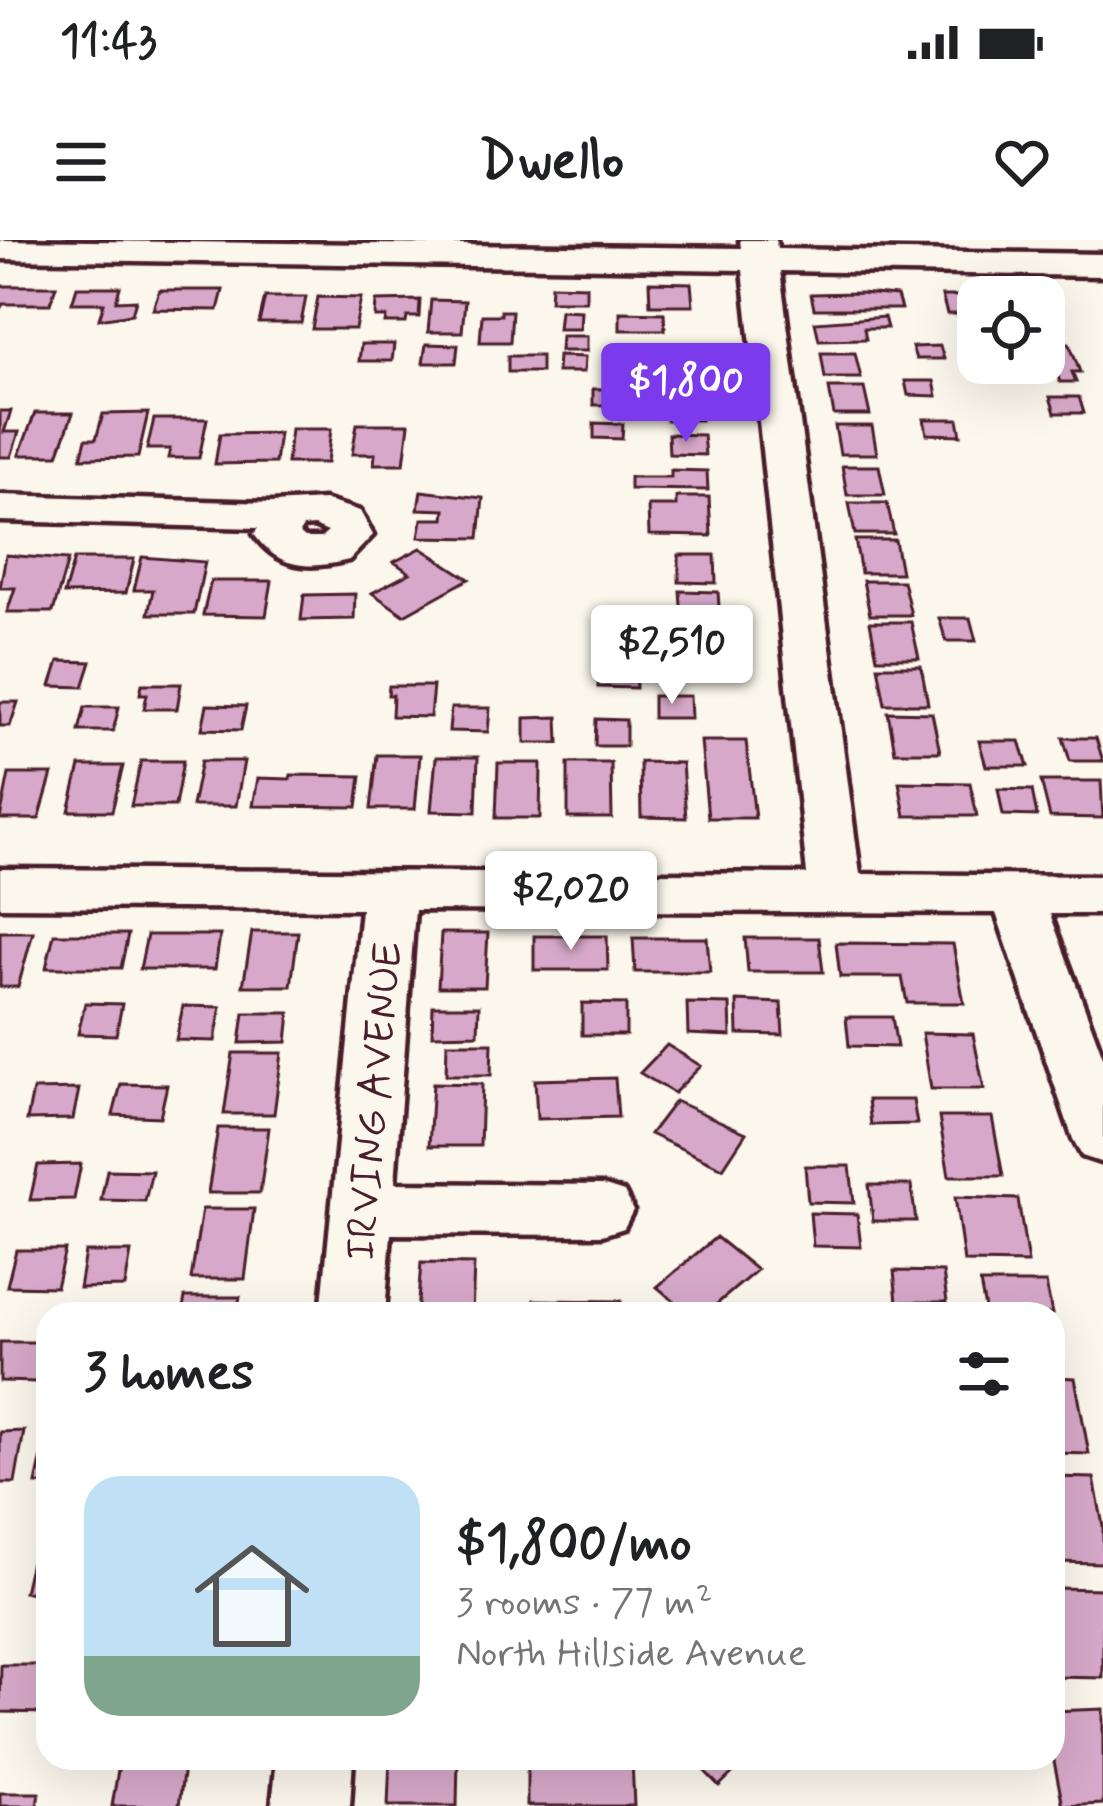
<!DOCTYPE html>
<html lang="en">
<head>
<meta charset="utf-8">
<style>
	:root { --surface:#fff; --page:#f6f6f6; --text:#202124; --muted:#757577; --accent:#7c3aed }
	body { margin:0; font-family:Mynerve,sans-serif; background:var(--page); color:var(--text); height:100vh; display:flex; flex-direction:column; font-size:45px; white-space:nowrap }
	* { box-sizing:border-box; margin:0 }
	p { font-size:39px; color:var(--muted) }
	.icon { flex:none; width:66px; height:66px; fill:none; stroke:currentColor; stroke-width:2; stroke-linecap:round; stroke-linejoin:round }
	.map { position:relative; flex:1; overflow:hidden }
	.drawer { position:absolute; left:36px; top:1062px; width:1029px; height:468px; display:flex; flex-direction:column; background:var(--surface); border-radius:36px; box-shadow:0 12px 48px #0002 }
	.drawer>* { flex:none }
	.tools { position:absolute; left:957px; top:36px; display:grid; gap:24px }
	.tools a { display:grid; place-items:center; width:108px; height:108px; border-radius:24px; background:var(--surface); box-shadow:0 12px 48px #0002; font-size:60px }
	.price { position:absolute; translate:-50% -102px; padding:0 27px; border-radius:12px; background:#fff; color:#222; font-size:39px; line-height:78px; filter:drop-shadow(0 3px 6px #0008) }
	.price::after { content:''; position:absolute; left:50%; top:72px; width:36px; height:27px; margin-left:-18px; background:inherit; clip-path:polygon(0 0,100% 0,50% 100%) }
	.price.on { background:var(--accent); color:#fff }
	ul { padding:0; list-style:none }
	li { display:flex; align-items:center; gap:36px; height:300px; padding:0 48px }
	li span { display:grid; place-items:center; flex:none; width:336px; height:240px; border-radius:36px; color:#555 }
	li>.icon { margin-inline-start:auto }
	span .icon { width:144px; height:144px; fill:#fffc; stroke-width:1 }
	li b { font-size:51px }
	h2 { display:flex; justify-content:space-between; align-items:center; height:144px; padding:0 48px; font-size:51px }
	.status { display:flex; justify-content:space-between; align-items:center; height:84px; padding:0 60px; background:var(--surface); direction:ltr }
	.status svg { height:33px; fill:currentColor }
	header { display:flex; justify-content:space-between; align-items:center; height:156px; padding:0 48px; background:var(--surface); font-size:54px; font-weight:800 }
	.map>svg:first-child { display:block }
</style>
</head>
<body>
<div class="status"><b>11:43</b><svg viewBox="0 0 49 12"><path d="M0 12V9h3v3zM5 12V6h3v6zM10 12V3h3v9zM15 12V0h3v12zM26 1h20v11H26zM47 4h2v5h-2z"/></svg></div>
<header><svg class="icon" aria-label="menu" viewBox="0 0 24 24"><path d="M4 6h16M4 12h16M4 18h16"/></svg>Dwello<svg class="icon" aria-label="heart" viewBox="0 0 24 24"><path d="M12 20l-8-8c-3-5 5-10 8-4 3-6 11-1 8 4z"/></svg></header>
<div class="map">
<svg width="1103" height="1566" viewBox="0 0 1103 1566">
	<rect width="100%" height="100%" fill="#fbf7ec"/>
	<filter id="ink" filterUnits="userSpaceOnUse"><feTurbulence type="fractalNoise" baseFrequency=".00833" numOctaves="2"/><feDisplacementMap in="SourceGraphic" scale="24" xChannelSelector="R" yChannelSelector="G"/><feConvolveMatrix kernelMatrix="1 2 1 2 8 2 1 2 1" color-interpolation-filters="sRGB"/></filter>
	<g filter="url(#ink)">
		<path fill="#d7a8c9" stroke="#4a1f2b" stroke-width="3" d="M649 42 691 43 693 65H650Z
			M551 45 586 46V61H550Z
			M0 46H56L50 64H3L0 69Z
			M77 47H120L116 61 136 60 132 74 99 79 104 63H72Z
			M159 50H223L218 70 153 69Z
			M860 53 897 56 901 69H814L811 54Z
			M942 56H992V57H978V89H961L957 74H947Z
			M265 57H306L301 83H259Z
			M318 57 361 58 355 89H312Z
			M420 60 419 77H407L406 83H385L386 77H375L376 61Z
			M431 60 465 61 462 92H428Z
			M560 70 581 71 580 89H558Z
			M501 71H512L510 102H480L482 75H501Z
			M620 72 664 73 665 90H620Z
			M884 77 887 88H864L866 99 819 100 815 82Z
			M561 96H587V111H560Z
			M1044 103H1069L1080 132H1072L1076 142H1060L1052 120H1044Z
			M361 104H394L392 121H359Z
			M426 104 458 105 456 123H423Z
			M940 106 944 119H916L912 107Z
			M821 113H855L861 138H825Z
			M508 116H541V132H508Z
			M558 116 585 117 584 132H557Z
			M663 126 696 127 697 146H643V132H663Z
			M905 141H934L937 156 908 155Z
			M829 148H864L870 175H834Z
			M593 149H620V165H593Z
			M1050 157H1079L1084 173H1055Z
			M666 161H699L701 180H667Z
			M0 171H11L4 192H19L11 217H0Z
			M35 173H73L58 215H19Z
			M148 173 138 217 81 218 86 199H96L103 174Z
			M154 179H207L199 218H168L170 209H147Z
			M924 179H958L961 195 927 194Z
			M594 183 623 184 622 199 594 198Z
			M357 184H409L404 224H374L375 214H352Z
			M835 186H872L877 214H840Z
			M291 189H331L327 223H287Z
			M279 193 275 223 215 224 220 194Z
			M668 194 703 195 705 215 669 214Z
			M842 226H879L885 255H847Z
			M671 230 707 231 708 250 630 249V237H671Z
			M421 251 483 258 479 298 419 297 422 279H444L445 270 418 269Z
			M676 257H709L711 296 649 295 648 266H676Z
			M849 263H887L894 294H855Z
			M855 300H895L901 333H861Z
			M421 308 469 339 404 375 372 353 410 333 394 322Z
			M6 315 68 320 53 372H7L15 348H0Z
			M679 315H715L716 343 679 342Z
			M142 317 205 322 194 374H148L153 350H134Z
			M74 319H134L126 353 64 354Z
			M211 341H272L266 376 203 375Z
			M863 341H903L911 375H870Z
			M680 351 718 352 720 381 682 380Z
			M355 354 354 379 301 380 304 355Z
			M653 374 655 392 617 393 616 375Z
			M939 378H970L976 401H946Z
			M870 382H911L919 418H877Z
			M669 403 723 404 725 434 670 433Z
			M59 421 91 422 83 447 51 446Z
			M599 421 635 422 636 448 598 447Z
			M878 426H921L928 464H885Z
			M142 444H181L177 469H144L147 454H140Z
			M389 446H433L430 477 392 476 393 455H388Z
			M653 456H690L691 478H653Z
			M0 462H18L10 486H0Z
			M207 465 246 466 241 490 202 489Z
			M85 467H119L113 491H79Z
			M451 468H490L488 492 449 491Z
			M888 472 932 473 940 512H895Z
			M558 477 559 503H525V478Z
			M596 479 626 480V506H595Z
			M1063 498H1096L1103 521H1070Z
			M701 501H746L755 578H708Z
			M979 501H1020L1028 526H986Z
			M377 515H420L415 569H371Z
			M436 517H478L476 572 431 571Z
			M141 521H183L175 566H131Z
			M201 521H244L236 566H192Z
			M640 522 682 523 686 578 641 577Z
			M498 523H541L540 578H496Z
			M568 523H611L612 578H568Z
			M80 526H123L112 571H69Z
			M9 534H52L39 579H0Z
			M291 535 361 536 357 567 253 566 258 538 290 539Z
			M1041 541H1101L1103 578 1050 577Z
			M899 542 970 543 977 576H905Z
			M998 549 1032 550 1037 576 1003 575Z
			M0 692H33L18 747H0Z
			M252 692H298L291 746H243Z
			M441 693H488L485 747H438Z
			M54 694H128L121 728H46Z
			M147 695H220L215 729H140Z
			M534 696H607L608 730H534Z
			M633 698H707L710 732H635Z
			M745 698H819L823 732H748Z
			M836 703 953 704 964 763H907L902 737H840Z
			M737 761 781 763 783 795 738 794Z
			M85 763 122 764 116 795 78 794Z
			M582 763 626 764V795H582Z
			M687 763 730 764 731 796 688 794Z
			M183 766 221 767 215 801 176 800Z
			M433 766H479L478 794 432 795Z
			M244 773H290L287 802 240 803Z
			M846 777H892L897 807 849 806Z
			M922 793 973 794 984 849H931Z
			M447 803H492L491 835H446Z
			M667 805 701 826 674 853 640 833Z
			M233 813H282L274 874H224Z
			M615 838 618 877 537 879 535 840Z
			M433 843 482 844 480 906H429Z
			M121 844 167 845 160 877 113 875Z
			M79 849 73 879 27 880 33 850Z
			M868 860H913L917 884 871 885Z
			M675 861 746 893 723 928 650 894Z
			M939 877H992L1003 936H949Z
			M218 888H269L260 953H208Z
			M81 924 74 959 30 960 38 925Z
			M805 926H850L854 963 808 962Z
			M107 930 152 931 145 961 101 960Z
			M869 945H911L916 981H873Z
			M955 957 1018 959 1028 1023 964 1022Z
			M202 969H254L245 1039H191Z
			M810 973 857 974 861 1007 813 1006Z
			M716 997 757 1030 705 1074H689L657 1047Z
			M16 1010H65L56 1047 7 1046Z
			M85 1012H131L125 1047 79 1048Z
			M421 1023 474 1024 472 1074H417Z
			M894 1031 943 1032 947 1062H897Z
			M980 1043H1046L1052 1074H986Z
			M185 1057H240L237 1074H182Z
			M534 1060 621 1061V1074H534Z
			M0 1102H45L36 1142 0 1141Z
			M1053 1137 1075 1138 1089 1214 1053 1213Z
			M24 1191 15 1243H0V1192Z
			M46 1197 48 1245 36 1244Z
			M1053 1237 1094 1238 1103 1286V1323L1053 1322Z
			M34 1308H48V1353L24 1352Z
			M1053 1348 1103 1349V1438L1053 1437Z
			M1 1425H48V1473L0 1472Z
			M1103 1469V1564L1063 1566 1053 1516V1471Z
			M120 1518H185L179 1566H112Z
			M390 1518H458L457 1566H388Z
			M692 1518H748L719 1546Z
			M632 1519 634 1566H527V1520Z
			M0 1553H39L37 1566H0Z"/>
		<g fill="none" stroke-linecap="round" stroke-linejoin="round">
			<g stroke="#4a1f2b" stroke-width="9">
				<path id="minor" d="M0 0 741 8 740 0H776L777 9 1103 14V36L780 31 860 634 1103 636V674H1050L1103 817V923L1082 916 1073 899 996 673 415 670 395 943 602 945 624 952 633 970 624 988 602 995 391 994 385 1074H321L361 669 0 667V629L807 634 743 30 0 19Z
					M0 255 272 263 324 260 360 271 373 295 349 320C309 330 278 329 254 294L258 288 0 281ZM314 286 328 292 321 298H305L299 293 303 287Z
					M277 1518H353L350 1566H272Z"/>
			</g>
			<use href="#minor" fill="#fbf7ec" fill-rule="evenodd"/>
		</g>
	</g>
	<g text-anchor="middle" stroke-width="9" stroke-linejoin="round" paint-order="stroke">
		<g font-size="42" fill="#4a1f2b" stroke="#fbf7ec">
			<text transform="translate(372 861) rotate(-85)" y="15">IRVING AVENUE</text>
		</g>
	</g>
</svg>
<div class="tools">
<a><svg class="icon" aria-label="locate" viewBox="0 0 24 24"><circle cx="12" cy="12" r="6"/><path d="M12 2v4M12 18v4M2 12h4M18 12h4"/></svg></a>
</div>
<b class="price on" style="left:686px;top:205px">$1,800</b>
<b class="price" style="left:672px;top:467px">$2,510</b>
<b class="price" style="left:571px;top:713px">$2,020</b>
<section class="drawer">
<h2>3 homes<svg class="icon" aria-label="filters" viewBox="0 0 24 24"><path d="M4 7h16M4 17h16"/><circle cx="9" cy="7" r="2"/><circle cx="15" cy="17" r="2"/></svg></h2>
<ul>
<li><span style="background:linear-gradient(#bfe0f5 75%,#7fa58c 0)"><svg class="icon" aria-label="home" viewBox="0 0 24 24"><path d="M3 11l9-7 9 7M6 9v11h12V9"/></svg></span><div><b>$1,800/mo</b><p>3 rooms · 77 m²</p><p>North Hillside Avenue</p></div></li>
</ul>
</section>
</div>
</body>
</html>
